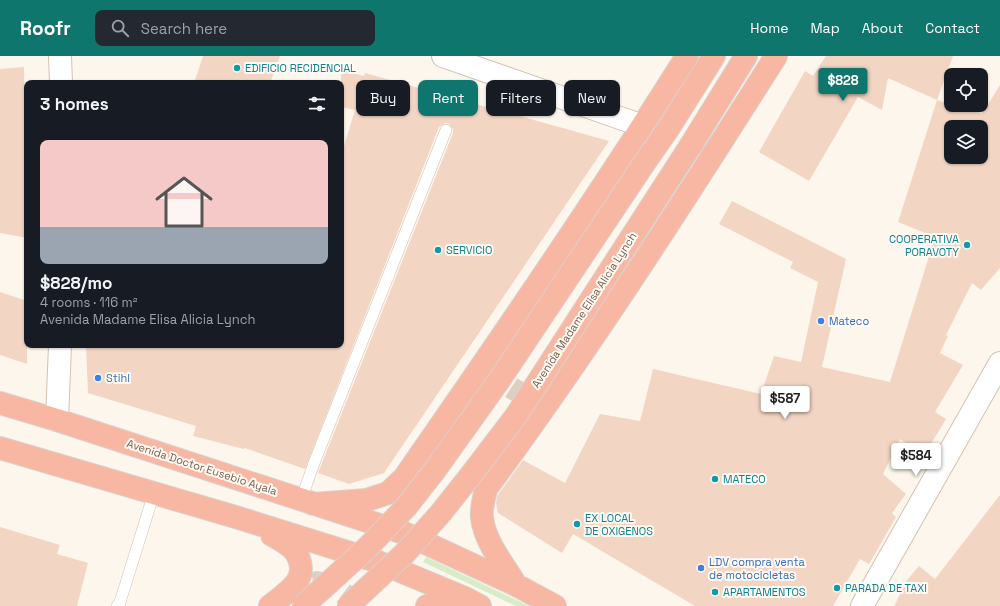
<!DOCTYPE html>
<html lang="en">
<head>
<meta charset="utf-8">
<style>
	:root { --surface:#171b24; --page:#242831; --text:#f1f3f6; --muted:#9ea1a6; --line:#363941; --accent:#0f766e }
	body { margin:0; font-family:"Space Grotesk",sans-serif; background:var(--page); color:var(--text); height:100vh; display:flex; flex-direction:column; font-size:15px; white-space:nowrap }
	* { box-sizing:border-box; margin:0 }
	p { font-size:13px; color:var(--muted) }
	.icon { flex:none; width:22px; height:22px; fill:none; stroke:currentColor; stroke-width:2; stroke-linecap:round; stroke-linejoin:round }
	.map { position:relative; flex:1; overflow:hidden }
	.panel { position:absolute; left:24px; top:24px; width:320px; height:268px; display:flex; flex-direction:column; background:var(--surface); border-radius:8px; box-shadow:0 1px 3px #0004 }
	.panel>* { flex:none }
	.hud { position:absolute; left:356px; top:24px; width:380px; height:36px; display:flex; gap:8px }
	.controls { position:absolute; left:944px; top:12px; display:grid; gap:8px }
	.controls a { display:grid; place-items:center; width:44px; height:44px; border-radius:8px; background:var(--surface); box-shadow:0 1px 3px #0004; font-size:20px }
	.price { position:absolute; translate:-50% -34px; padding:0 9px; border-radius:4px; background:#fff; color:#222; font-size:13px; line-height:26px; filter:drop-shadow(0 1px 2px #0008) }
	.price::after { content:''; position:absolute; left:50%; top:24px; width:12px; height:9px; margin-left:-6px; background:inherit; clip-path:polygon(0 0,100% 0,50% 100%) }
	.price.current { background:var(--accent); color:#fff }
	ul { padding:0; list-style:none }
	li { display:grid; align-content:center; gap:8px; height:212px; padding:0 16px }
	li+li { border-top:1px solid var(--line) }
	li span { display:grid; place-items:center; height:124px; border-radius:8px; color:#555 }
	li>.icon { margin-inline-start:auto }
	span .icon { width:72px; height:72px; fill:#fffc; stroke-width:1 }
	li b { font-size:17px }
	h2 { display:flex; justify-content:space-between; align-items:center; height:48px; padding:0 16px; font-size:17px }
	.pill { padding:0 14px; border-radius:8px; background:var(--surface); box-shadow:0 1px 3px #0004; font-size:14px; line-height:36px }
	.pill.current { background:var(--accent); color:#fff }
	header { display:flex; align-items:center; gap:24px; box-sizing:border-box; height:56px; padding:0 20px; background:var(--accent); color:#fff }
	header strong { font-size:19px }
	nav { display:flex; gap:22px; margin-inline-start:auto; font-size:14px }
	.search { width:280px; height:36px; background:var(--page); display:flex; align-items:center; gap:10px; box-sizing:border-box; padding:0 14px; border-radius:8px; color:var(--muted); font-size:15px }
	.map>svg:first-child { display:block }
</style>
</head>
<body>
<header>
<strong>Roofr</strong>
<div class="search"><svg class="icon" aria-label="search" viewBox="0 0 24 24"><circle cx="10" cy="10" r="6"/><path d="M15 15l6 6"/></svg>Search here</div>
<nav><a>Home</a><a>Map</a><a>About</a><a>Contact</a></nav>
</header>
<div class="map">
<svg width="1000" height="550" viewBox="0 0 1000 550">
	<rect width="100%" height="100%" fill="#fdf6ec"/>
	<path fill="#d8ecc9" d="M426 501 529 550H516L423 506Z"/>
	<path fill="#f3d5c3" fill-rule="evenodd" d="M203 0H280L270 27H194Z
		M826 0H953L937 44 888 22 882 54 858 41 809 125 759 96 805 15 813 20Z
		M24 11 25 57H26L27 182 0 177V13Z
		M341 14 364 20 365 17 609 85 384 417 349 428 318 417 453 77V73L449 68 445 67 439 71 305 413 245 392 244 393 193 380 196 370 88 337 86 289H341V100L355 54 341 51Z
		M1000 29V212L981 234 972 227 946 279 948 280 940 297 963 309 935 356 946 363 924 399 900 383 883 418 906 438 892 457 896 461 869 508 860 503 833 550H695L573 478 562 497 498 457 496 447 497 440 523 404 565 427 600 358 640 365 653 313 761 338 774 300 801 306 818 226 790 212 793 206 719 168 732 145 846 203 822 311 890 326 935 181 898 166 937 44 982 58ZM951 71H981V101H951Z
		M0 236 27 245V308L0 299Z
		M1000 439V550H894L907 524 919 510 935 523Z
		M0 471 60 489 57 498 88 507 77 550H0Z"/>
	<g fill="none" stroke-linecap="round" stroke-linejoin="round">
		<path stroke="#dcd0c4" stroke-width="22" stroke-dasharray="22 11" stroke-linecap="butt" d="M494 305C495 309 495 314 497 317 507 334 529 344 547 336
			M283 539 301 529 317 526 335 531 347 540 353 550"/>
		<g stroke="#d1beb0" stroke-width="12">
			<path id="lane" d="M301 444 314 407 446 74
				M117 550 120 546 154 437"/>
		</g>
		<g stroke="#d1beb0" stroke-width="24">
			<path id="street" d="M443 0 643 70"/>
		</g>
		<g stroke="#d6c0b0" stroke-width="24">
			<path id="secondary" d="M60 0 61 27
				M57 364 60 289
				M862 550 1000 307"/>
		</g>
		<g stroke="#dad1cd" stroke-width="24">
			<path id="highway" d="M668 73 714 0
				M691 89 746 0
				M0 347 57 364 404 477 516 529 555 550
				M0 392 239 462 376 505 465 542 480 550
				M313 448 367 444 388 437 404 422C501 283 597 143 687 0
				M516 529C504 509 484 485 482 461 481 452 484 442 486 433 589 293 683 147 776 0
				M270 550C279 543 289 536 296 527 299 523 301 518 301 513 300 493 287 488 272 479
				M427 550 465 542"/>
		</g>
		<use href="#lane" stroke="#fff" stroke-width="11"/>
		<use href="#street" stroke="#fff" stroke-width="22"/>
		<use href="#secondary" stroke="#fff" stroke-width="22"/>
		<use href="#highway" stroke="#f7b7a3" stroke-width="22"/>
		<g stroke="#dad1cd" stroke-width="24" stroke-linecap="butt">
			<path id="highway-bridge" d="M303 550 368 491 406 451 435 414 500 323 647 103 668 73
				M348 550 405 497 440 458 471 419 516 360 691 89"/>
		</g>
		<use href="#highway-bridge" stroke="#f7b7a3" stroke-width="22"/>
	</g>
	<g fill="#0f9aa8" stroke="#fffaf3" stroke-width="1.5">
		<circle cx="237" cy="12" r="4"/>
		<circle cx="967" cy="189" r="4"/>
		<circle cx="438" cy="194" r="4"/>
		<circle cx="715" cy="423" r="4"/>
		<circle cx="577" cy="468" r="4"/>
		<circle cx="837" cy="532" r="4"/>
		<circle cx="715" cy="536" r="4"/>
	</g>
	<g fill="#3f7fe0" stroke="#fffaf3" stroke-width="1.5">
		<circle cx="821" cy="265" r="4"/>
		<circle cx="98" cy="322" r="4"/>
		<circle cx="701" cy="512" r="4"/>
	</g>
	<g text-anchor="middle" stroke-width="4" stroke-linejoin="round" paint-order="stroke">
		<g font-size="11" fill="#0d838f" stroke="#fffaf3" text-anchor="start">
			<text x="245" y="16">EDIFICIO RECIDENCIAL</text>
			<text x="959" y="187" text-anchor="end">COOPERATIVA<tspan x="959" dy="13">PORAVOTY</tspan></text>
			<text x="446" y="198">SERVICIO</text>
			<text x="723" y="427">MATECO</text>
			<text x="585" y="466">EX LOCAL<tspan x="585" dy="13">DE OXIGENOS</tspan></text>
			<text x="845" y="536">PARADA DE TAXI</text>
			<text x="723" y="540">APARTAMENTOS</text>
		</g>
		<g font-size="11" fill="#7a5c4d" stroke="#fffaf3">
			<text transform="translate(584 254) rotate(-57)" y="4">Avenida Madame Elisa Alicia Lynch</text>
			<text transform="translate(202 411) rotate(18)" y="4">Avenida Doctor Eusebio Ayala</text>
		</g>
		<g font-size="11" fill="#366cbe" stroke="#fffaf3" text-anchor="start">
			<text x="829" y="269">Mateco</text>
			<text x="106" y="326">Stihl</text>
			<text x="709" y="510">LDV compra venta<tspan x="709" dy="13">de motocicletas</tspan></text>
		</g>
	</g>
</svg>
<div class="controls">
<a><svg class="icon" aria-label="locate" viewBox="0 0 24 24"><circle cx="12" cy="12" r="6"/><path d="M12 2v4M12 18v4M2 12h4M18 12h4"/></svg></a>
<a><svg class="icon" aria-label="layers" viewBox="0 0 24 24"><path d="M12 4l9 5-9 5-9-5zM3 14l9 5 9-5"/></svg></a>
</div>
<b class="price current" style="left:843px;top:46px">$828</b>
<b class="price" style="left:785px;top:364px">$587</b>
<b class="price" style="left:916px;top:421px">$584</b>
<div class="hud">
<a class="pill">Buy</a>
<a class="pill current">Rent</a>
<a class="pill">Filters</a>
<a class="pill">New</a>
</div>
<section class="panel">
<h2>3 homes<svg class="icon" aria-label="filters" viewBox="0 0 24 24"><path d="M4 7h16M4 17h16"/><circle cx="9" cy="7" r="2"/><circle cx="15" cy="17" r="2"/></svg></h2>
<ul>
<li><span style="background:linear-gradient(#f6c9c9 70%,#9aa5b1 0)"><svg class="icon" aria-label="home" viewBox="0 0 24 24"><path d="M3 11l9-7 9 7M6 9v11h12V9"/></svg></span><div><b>$828/mo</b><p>4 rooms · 116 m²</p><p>Avenida Madame Elisa Alicia Lynch</p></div></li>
</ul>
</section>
</div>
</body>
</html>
